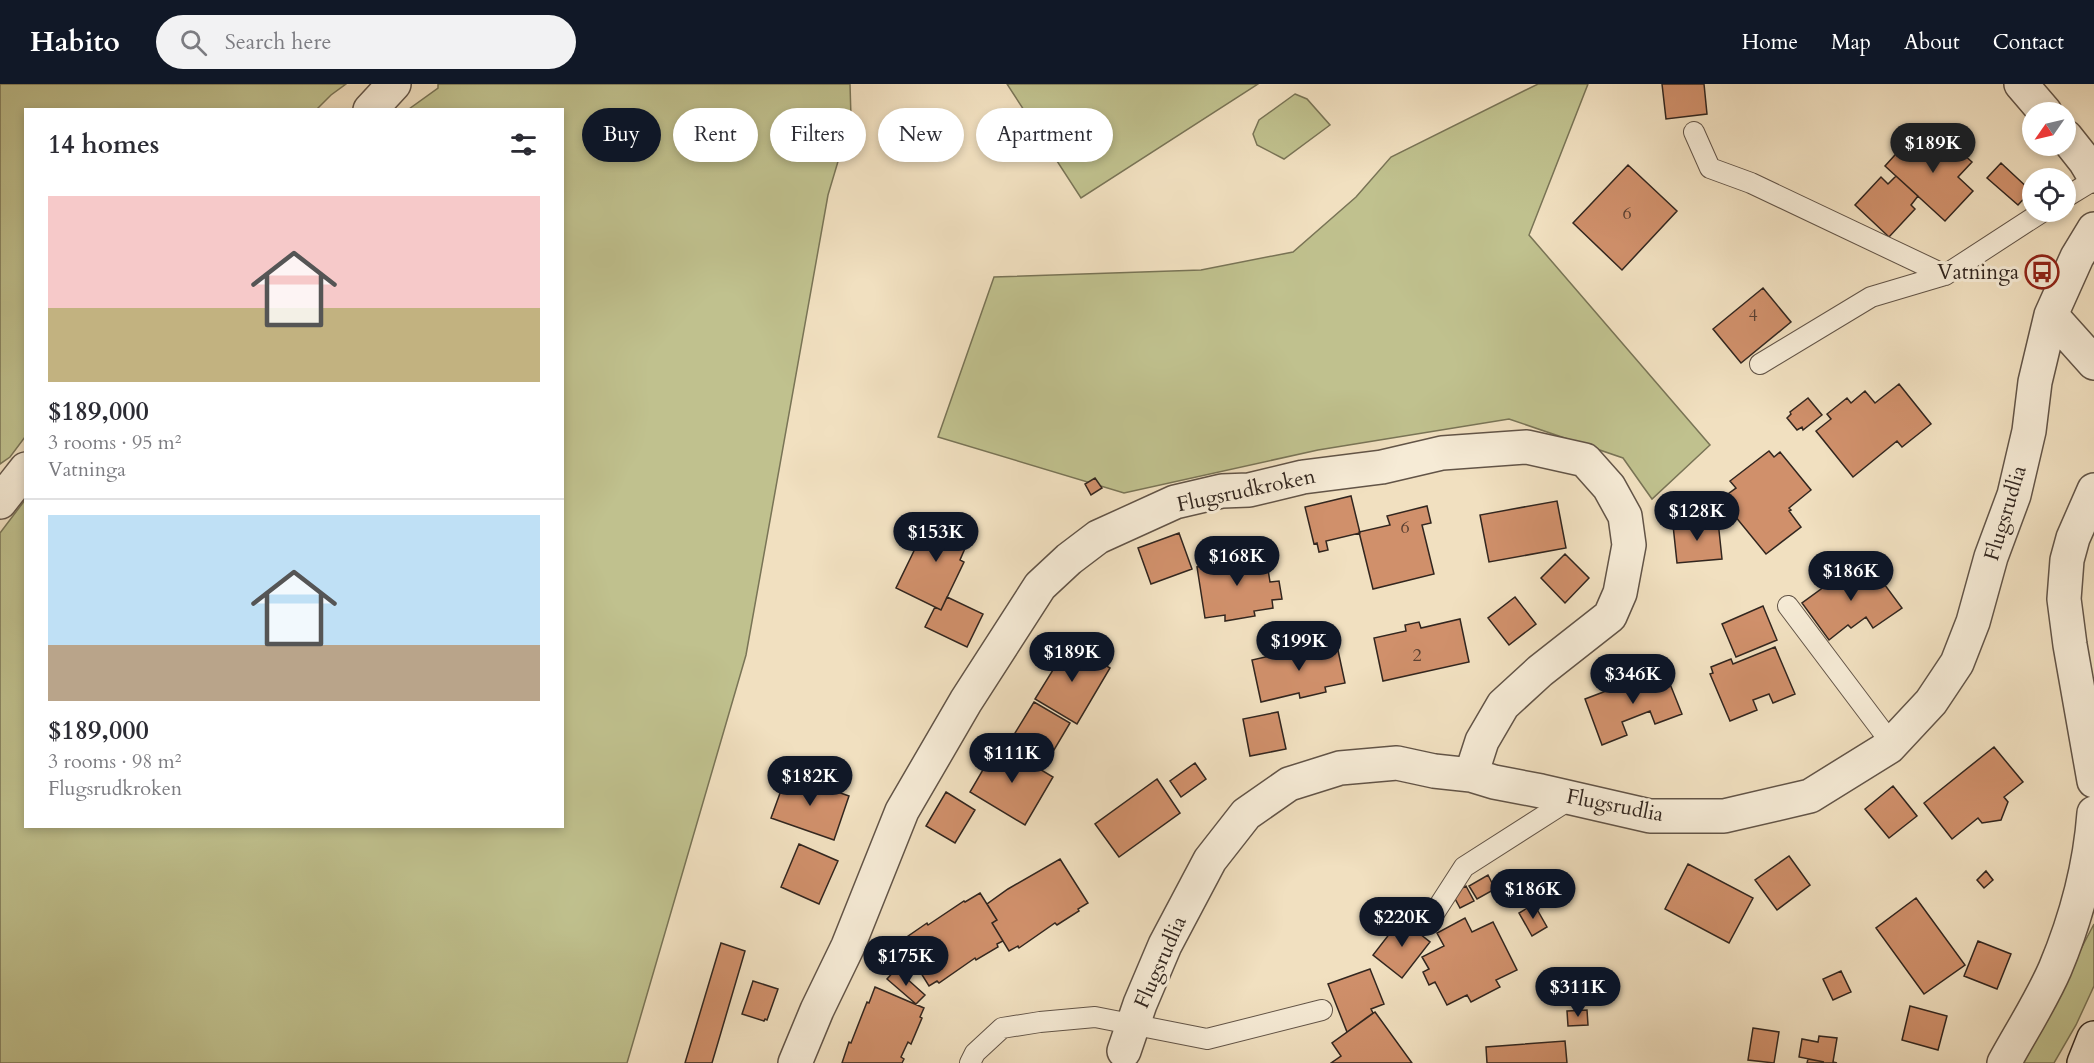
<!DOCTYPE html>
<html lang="en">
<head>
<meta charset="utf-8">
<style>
	:root { --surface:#fff; --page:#f2f2f3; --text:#2b2b33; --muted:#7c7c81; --line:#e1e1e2; --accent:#111827 }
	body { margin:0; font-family:Cardo,serif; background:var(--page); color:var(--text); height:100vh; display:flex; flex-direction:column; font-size:22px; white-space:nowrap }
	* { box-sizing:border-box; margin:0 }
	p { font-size:20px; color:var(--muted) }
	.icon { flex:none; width:33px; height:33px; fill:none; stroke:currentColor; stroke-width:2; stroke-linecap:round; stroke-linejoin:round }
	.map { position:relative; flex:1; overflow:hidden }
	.details { position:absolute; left:24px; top:24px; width:540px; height:720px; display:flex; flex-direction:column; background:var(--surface); border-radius:0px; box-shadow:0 3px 9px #0003 }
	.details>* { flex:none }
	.banner { position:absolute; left:582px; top:24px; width:570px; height:54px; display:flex; gap:12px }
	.needle { width:39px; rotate:236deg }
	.buttons { position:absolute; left:2022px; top:18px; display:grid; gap:12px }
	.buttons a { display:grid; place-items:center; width:54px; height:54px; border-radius:50%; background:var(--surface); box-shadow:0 3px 9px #0003; font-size:30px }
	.price { position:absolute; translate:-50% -51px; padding:0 14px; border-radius:21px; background:var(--accent); color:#fff; font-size:20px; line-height:39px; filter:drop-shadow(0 2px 3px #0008) }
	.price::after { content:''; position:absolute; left:50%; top:36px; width:18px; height:14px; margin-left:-9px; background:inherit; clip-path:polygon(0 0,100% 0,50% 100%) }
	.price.current { background:#222; color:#fff }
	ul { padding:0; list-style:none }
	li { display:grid; align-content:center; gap:12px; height:318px; padding:0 24px }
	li+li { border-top:2px solid var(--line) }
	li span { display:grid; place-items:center; height:186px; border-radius:0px; color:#555 }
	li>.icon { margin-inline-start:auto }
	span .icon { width:108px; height:108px; fill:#fffc; stroke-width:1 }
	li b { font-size:26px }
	h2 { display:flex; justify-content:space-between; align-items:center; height:72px; padding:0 24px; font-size:26px }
	.chip { padding:0 21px; border-radius:27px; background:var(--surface); box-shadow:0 3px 9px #0003; font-size:21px; line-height:54px }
	.chip.current { background:var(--accent); color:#fff }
	header { display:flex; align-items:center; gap:36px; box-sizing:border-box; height:84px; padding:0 30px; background:var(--accent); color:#fff }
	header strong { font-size:28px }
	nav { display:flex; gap:33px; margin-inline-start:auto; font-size:21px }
	.search { width:420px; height:54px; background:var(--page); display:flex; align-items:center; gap:15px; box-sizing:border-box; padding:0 21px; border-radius:33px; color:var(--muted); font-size:22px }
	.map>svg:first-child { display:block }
</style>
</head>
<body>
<header>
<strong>Habito</strong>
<div class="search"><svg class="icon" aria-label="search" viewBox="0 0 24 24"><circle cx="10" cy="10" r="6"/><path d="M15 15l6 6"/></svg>Search here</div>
<nav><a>Home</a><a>Map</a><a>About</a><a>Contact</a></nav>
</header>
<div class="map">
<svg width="2094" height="979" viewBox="0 0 2094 979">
	<rect width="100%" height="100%" fill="#f1e0c0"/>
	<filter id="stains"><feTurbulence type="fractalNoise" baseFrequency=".00333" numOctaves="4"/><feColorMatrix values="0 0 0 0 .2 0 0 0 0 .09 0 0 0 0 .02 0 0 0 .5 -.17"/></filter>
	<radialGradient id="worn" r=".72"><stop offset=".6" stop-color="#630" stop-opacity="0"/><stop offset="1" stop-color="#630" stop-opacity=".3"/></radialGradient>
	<path fill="#c0c18e" stroke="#797456" stroke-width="1.5" d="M0 0H346L331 11 317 25 26 26 25 353 10 373 0 380Z
		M438 0H850L851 34 828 111 746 571 627 979H0V449L25 416 26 742H562V26L409 25 438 4Z
		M1007 0H1258L1081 114Z
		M1538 0H1588L1529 151 1710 361 1652 415 1623 374 1509 335 1318 366 1124 409 938 353 994 193 1201 186 1293 168 1356 113 1391 73Z
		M1295 10 1307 15 1330 41 1284 75 1257 61 1253 50 1259 36Z
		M2094 840V902L2076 941 2054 979H2021Z"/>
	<path fill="#d0906b" stroke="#32261f" stroke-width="1.5" d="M1662 0H1704L1707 30 1666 35Z
		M1913 51 1928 66 1942 51 1972 78 1958 93 1973 107 1945 137 1885 82Z
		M2001 79 2031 107 2018 121 1987 94Z
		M1628 81 1677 127 1622 186 1573 139Z
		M1896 92 1918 112 1911 121 1915 125 1889 153 1855 121 1881 93 1888 100Z
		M1763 204 1791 238 1741 279 1713 245Z
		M1899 300 1931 340 1902 363 1897 357 1853 393 1816 347 1831 335 1827 330 1847 314 1851 319 1865 307 1875 319Z
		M1808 314 1822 331 1803 346 1802 343 1797 346 1787 334 1791 330 1790 328Z
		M1769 367 1774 373 1780 368 1811 406 1789 424 1791 426 1789 427 1801 443 1766 470 1721 415 1736 404 1730 397Z
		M1095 394 1102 404 1091 411 1085 400Z
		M1351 412 1360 449 1326 457 1328 466 1319 468 1317 459 1314 460 1305 423Z
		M1557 417 1566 464 1489 478 1480 431Z
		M1427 422 1431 439 1422 441 1434 490 1373 505 1359 448 1390 441 1387 432Z
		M929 436 947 444 951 436 973 446 960 476 964 478 941 526 896 504Z
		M1718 437 1722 475 1677 479 1673 441Z
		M1179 449 1192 485 1151 500 1138 464Z
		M1249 468 1250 475 1266 473 1270 498 1279 497 1282 515 1272 516 1273 524 1254 527 1255 532 1225 537V531L1205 534 1197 483 1224 479 1223 471Z
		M1565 470 1589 494 1565 519 1541 494Z
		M1861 476 1875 496 1879 493 1902 524 1873 544 1866 533 1851 544 1848 541 1829 556 1802 519Z
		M947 513 983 530 967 563 925 543 935 523 941 526Z
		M1515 513 1536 540 1509 561 1488 534Z
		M1763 522 1777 556 1736 573 1722 540Z
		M1460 535 1469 578 1383 597 1374 554 1406 547 1405 541 1419 538 1421 544Z
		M1336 557 1345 599 1325 603 1326 608 1300 614 1299 609 1261 618 1252 576Z
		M1069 559 1110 584 1077 640 1035 615 1053 586 1050 585 1058 571 1061 572Z
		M1775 563 1795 610 1773 619 1769 610 1753 616 1757 626 1730 637 1710 590 1713 589 1711 583 1731 575 1733 580Z
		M1664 585 1682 630 1655 640 1650 627 1622 638 1627 651 1602 661 1585 615Z
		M1034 618 1070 639 1051 671 1015 649Z
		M1278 628 1286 665 1250 672 1243 635Z
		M998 660 1053 693 1025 741 970 708Z
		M1994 663 2023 698 2004 713 2008 718 2001 736 1982 739 1978 734 1952 755 1924 719Z
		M1195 679 1206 695 1181 713 1170 697Z
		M787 690 849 712 834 756 771 734Z
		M1157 695 1180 729 1119 773 1095 740Z
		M1893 702 1917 732 1889 754 1865 725Z
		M946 708 975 726 955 759 926 742Z
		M799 760 838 777 819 820 781 803Z
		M1789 772 1810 801 1777 826 1755 796Z
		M1060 775 1088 819 1078 825 1079 827 1057 841 1055 839 1019 864 1018 862 1009 867 992 839 997 836 987 820 1008 805Z
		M1688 780 1753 814 1729 859 1665 825Z
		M1986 787 1993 796 1984 804 1977 796Z
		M1488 791 1495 805 1477 815 1469 802Z
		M1466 802 1474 817 1460 824 1452 809Z
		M980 809 997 836 992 839 1003 857 997 860 998 863 976 876 975 874 939 899 937 897 929 902 901 857 927 839 928 841 964 817 965 818Z
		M1916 814 1965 881 1924 910 1876 844Z
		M1534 820 1547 843 1532 852 1519 829Z
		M1465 834 1472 848 1493 838 1517 886 1496 896 1500 903 1471 918 1467 911 1447 921 1435 898 1429 901 1423 888 1429 885 1422 873 1444 862 1437 849Z
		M1401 835 1430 858 1402 894 1373 871Z
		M1978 857 2011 870 1997 905 1964 892Z
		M721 859 745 867 712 979H685Z
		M896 885 925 911 916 920 887 895Z
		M1370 885 1384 920 1371 925 1373 929 1347 948 1328 900Z
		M1841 887 1851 908 1833 916 1823 895Z
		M753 897 778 905 767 936 765 935 764 937 742 930Z
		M875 903 924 924 920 933 922 934 911 960 908 958 901 973 904 975 902 979H842L849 958 851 959 867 918 869 919Z
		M1910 922 1947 932 1938 966 1902 956Z
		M1587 926 1588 941 1568 942 1567 927Z
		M1375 928 1412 979H1331L1341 972 1332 959Z
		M1753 944 1779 948 1774 979 1748 976Z
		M1819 952 1837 954 1833 978 1837 979H1807L1808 975 1824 978 1799 973 1802 955 1818 958Z
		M1565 957 1567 979H1487L1486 963Z"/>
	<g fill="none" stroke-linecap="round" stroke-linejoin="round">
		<g stroke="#625447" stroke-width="22">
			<path id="service" d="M1694 48 1710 84 1751 99 1945 191 2042 128
				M2066 113 2094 96
				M1760 280 1871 213 1945 191
				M1788 522 1892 660
				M1435 828 1464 783 1572 714
				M970 979 975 969 1002 944 1040 938 1095 933 1207 955 1322 926"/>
		</g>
		<g stroke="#625447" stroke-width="36">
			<path id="minor" d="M2021 0 2045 28
				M370 26 394 0
				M2066 53 2085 77 2094 92
				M2051 231 2094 279
				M2094 406 2073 454 2067 476 2064 515 2070 561 2094 697
				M0 418 26 385
				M1124 967 1140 920 1165 861 1210 776 1246 730 1289 700 1340 684 1397 679 1434 687 1471 691 1494 698 1541 707 1650 732H1724L1810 712 1889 663 1931 618 1957 579 1973 538 1991 473 2014 411 2029 347 2035 298 2051 231 2077 173 2094 145
				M795 979 817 926 848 862 902 727 966 617 1040 502 1069 475 1098 453 1175 418 1222 407 1249 406 1303 393 1382 383 1442 369 1527 363 1585 376 1609 403 1625 432 1629 461 1620 509 1610 532 1540 587 1503 621 1482 657 1471 691
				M2004 979C2021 948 2041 917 2055 885 2076 835 2090 783 2094 729"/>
		</g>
		<g stroke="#32261f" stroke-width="36">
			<path id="secondary" d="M2084 979 2094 954"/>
		</g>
		<use href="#service" stroke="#f6ebd6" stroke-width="20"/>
		<use href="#minor" stroke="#f6ebd6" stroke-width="33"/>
		<use href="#secondary" stroke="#f6ebd6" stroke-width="33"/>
	</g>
	<defs>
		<g id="bus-ring" transform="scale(1.725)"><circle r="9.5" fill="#f6ebd6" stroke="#8f2418" stroke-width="1.5"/><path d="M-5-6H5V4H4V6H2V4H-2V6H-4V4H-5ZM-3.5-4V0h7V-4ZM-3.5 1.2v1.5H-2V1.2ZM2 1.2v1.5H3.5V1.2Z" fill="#8f2418"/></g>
	</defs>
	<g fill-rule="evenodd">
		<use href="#bus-ring" x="2042" y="188"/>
	</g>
	<g text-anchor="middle" stroke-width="6" stroke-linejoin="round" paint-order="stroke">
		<g font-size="18" fill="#5a4032">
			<text x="1627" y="135">6</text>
			<text x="1753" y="237">4</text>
			<text x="1405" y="449">6</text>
			<text x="1417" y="577">2</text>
		</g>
		<g font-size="21" fill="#32261f" stroke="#f6ebd6" text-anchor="end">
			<text x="2019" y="195">Vatninga</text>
		</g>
		<g font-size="21" fill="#32261f" stroke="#f6ebd6">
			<text transform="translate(1246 406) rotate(-12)" y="7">Flugsrudkroken</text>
			<text transform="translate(2005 429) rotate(-73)" y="7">Flugsrudlia</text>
			<text transform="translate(1615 721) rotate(11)" y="7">Flugsrudlia</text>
			<text transform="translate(1160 878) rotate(-66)" y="7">Flugsrudlia</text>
		</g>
	</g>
	<rect width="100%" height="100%" filter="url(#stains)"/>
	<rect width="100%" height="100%" fill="url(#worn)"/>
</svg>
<div class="buttons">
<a><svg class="needle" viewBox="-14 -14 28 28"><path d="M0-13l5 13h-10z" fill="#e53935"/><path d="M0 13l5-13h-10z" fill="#7c7c81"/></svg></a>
<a><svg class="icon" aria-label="locate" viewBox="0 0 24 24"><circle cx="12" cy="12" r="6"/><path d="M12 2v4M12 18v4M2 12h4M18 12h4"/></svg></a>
</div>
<b class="price current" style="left:1933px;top:90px">$189K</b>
<b class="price" style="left:1697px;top:458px">$128K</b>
<b class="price" style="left:936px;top:479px">$153K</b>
<b class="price" style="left:1237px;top:503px">$168K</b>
<b class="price" style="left:1851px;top:518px">$186K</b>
<b class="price" style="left:1299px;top:588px">$199K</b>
<b class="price" style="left:1072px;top:599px">$189K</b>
<b class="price" style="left:1633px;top:621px">$346K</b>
<b class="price" style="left:1012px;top:700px">$111K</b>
<b class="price" style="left:810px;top:723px">$182K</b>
<b class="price" style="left:1533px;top:836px">$186K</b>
<b class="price" style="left:1402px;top:864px">$220K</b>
<b class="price" style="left:906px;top:903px">$175K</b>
<b class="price" style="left:1578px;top:934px">$311K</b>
<div class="banner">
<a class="chip current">Buy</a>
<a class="chip">Rent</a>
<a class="chip">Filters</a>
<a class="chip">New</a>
<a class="chip">Apartment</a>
</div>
<section class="details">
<h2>14 homes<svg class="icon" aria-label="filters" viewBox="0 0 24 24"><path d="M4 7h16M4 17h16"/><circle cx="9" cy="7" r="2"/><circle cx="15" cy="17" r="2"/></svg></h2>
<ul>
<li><span style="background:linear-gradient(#f6c9c9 60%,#c2b280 0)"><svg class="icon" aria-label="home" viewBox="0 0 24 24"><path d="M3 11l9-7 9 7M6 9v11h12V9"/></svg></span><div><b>$189,000</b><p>3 rooms · 95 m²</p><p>Vatninga</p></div></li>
<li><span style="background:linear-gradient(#bfe0f5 70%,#b9a48a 0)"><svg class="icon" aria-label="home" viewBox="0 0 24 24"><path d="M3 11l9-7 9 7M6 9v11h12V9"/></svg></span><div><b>$189,000</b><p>3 rooms · 98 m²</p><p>Flugsrudkroken</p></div></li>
</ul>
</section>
</div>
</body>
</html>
